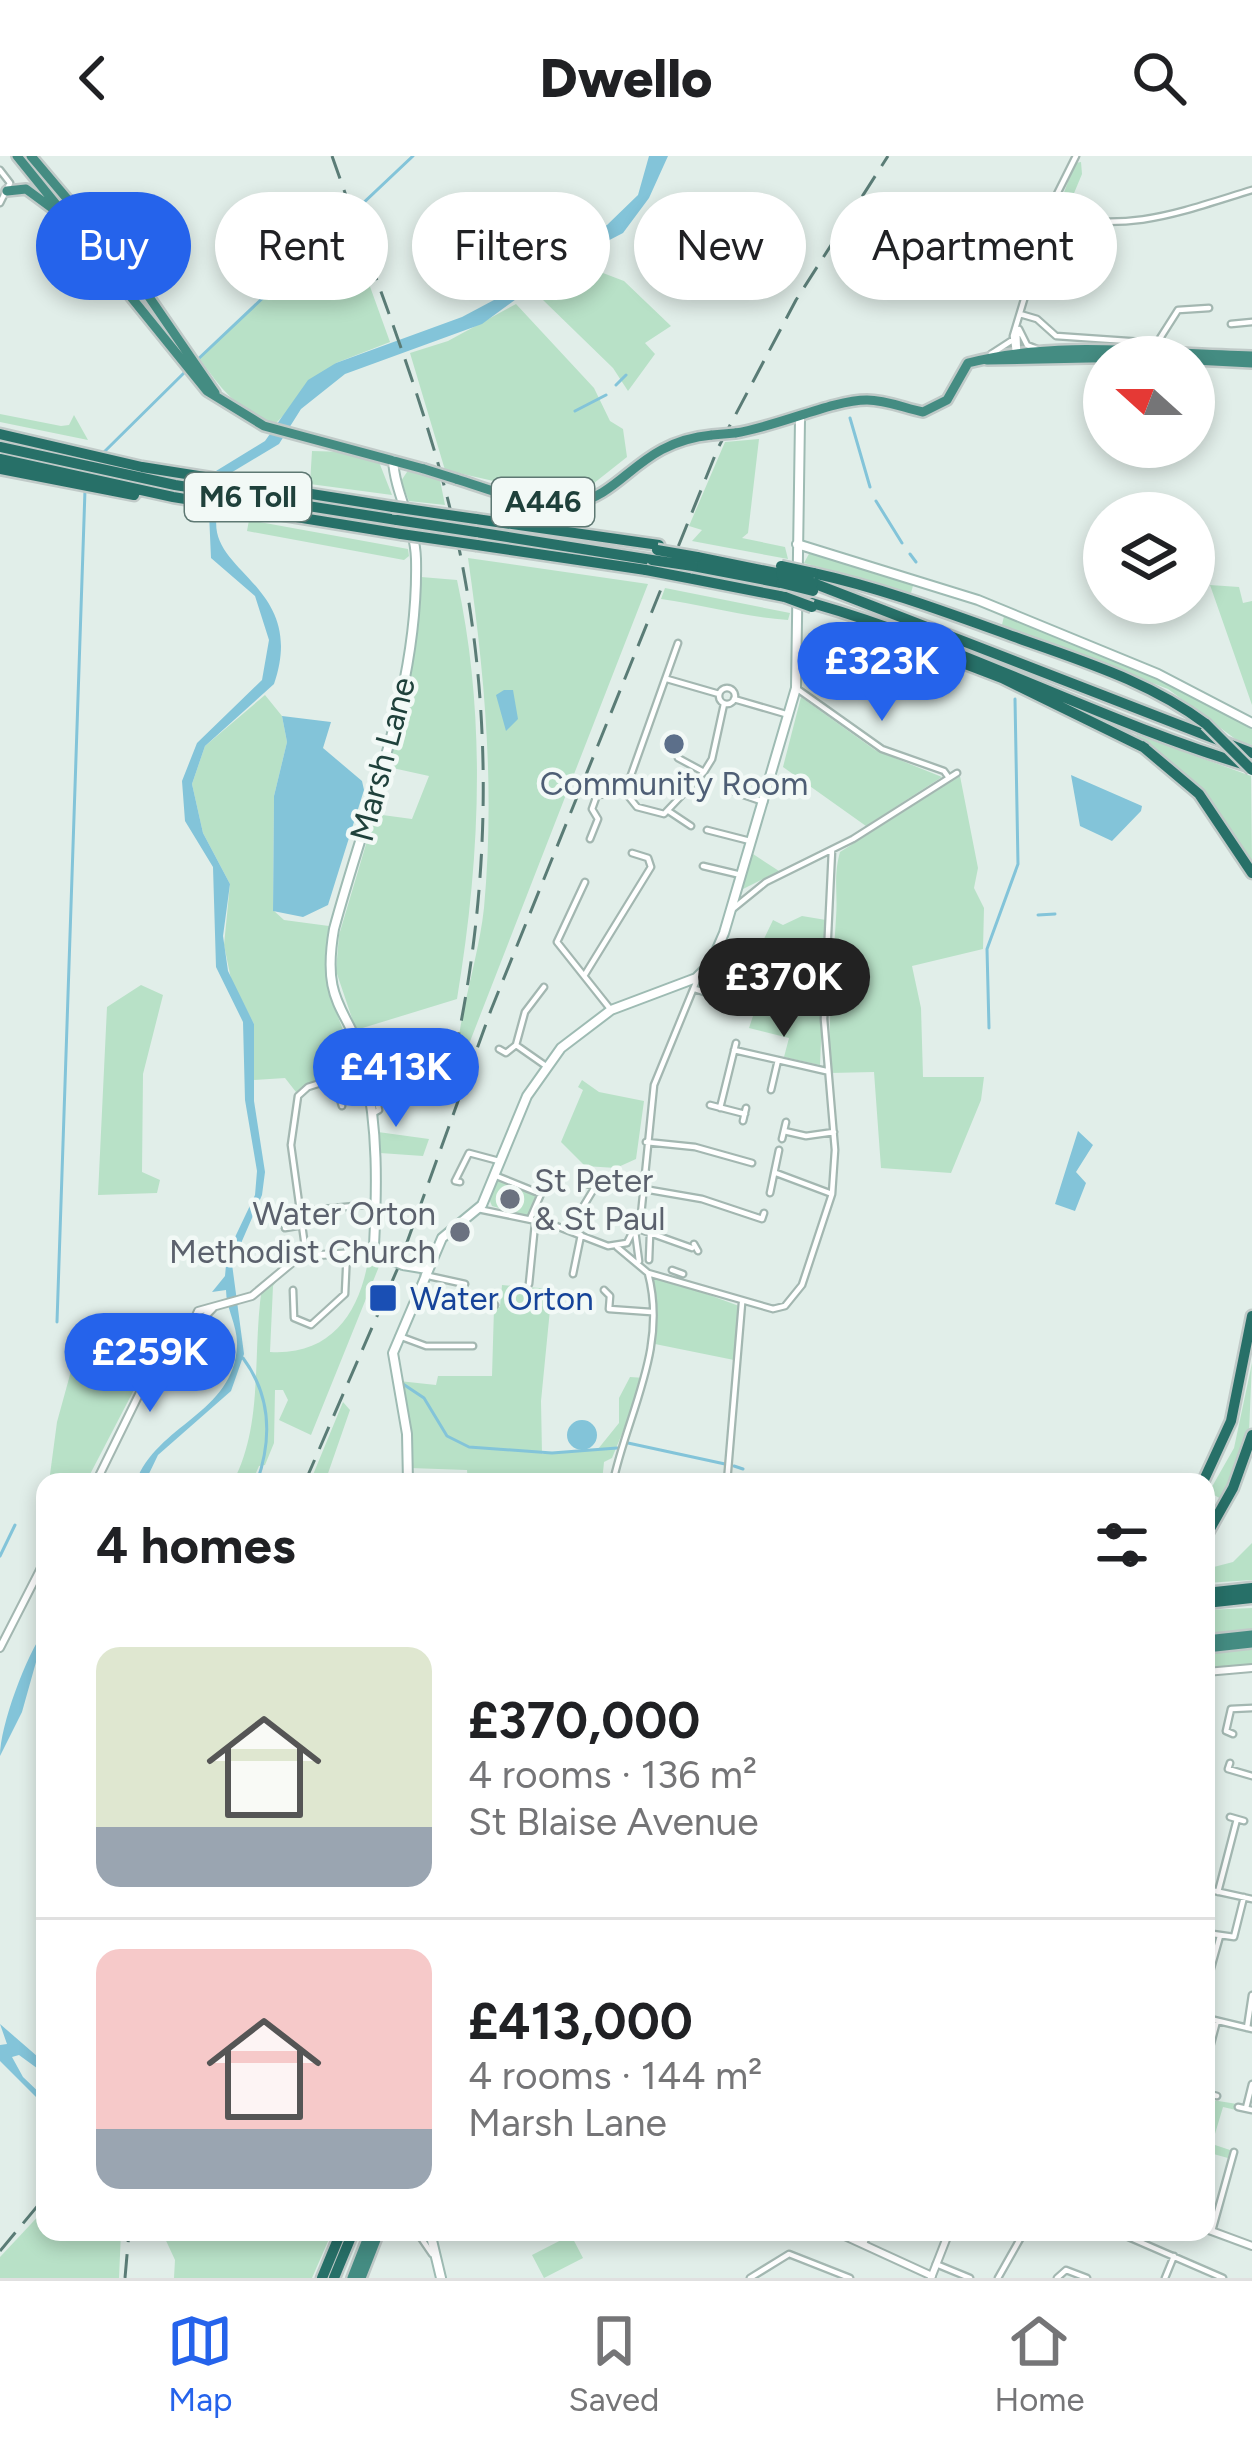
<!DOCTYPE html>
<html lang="en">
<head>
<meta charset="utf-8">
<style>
	:root { --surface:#fff; --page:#f6f6f6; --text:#202124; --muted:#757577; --line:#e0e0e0; --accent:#2563eb }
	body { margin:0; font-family:Figtree,sans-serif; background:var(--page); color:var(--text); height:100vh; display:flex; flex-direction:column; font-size:45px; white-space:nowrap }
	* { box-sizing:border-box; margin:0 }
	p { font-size:39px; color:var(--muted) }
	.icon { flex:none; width:66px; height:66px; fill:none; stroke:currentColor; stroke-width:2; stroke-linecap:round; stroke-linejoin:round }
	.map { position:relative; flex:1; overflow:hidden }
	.drawer { position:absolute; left:36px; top:1317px; width:1179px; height:768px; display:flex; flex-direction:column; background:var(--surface); border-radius:24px; box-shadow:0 6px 18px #0003 }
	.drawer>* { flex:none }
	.hud { position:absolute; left:36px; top:36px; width:1182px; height:108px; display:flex; gap:24px }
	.needle { width:78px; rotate:291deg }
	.tools { position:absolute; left:1083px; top:180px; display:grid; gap:24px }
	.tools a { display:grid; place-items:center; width:132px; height:132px; border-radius:50%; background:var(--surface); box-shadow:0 6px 18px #0003; font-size:60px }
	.price { position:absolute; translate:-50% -102px; padding:0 27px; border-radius:42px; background:var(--accent); color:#fff; font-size:39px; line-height:78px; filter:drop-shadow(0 3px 6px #0008) }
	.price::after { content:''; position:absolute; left:50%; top:72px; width:36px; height:27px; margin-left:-18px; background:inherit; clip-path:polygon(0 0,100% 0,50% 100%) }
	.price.selected { background:#222; color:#fff }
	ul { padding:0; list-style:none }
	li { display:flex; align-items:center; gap:36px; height:300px; padding:0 60px }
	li+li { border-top:3px solid var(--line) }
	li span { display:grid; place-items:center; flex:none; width:336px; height:240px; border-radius:24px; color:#555 }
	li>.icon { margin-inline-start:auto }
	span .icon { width:144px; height:144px; fill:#fffc; stroke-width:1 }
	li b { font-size:51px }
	h2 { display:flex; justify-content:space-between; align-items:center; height:144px; padding:0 60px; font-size:51px }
	.tag { padding:0 42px; border-radius:54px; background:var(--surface); box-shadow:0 6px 18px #0003; font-size:42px; line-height:108px }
	.tag.selected { background:var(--accent); color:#fff }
	header { display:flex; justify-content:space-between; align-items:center; height:156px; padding:0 60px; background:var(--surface); font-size:54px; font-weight:800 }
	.tabs { display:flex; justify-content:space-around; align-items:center; height:168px; border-top:3px solid var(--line); background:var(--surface); font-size:33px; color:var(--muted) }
	.tabs a { display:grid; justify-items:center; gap:6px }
	.tabs .selected { color:var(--accent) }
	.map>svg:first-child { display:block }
</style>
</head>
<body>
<header><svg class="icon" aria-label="back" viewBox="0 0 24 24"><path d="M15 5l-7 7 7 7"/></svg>Dwello<svg class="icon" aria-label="search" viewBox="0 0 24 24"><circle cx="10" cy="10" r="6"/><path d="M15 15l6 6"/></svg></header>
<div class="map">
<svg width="1252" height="2122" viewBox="0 0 1252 2122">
	<rect width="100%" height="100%" fill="#e1eee9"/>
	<path fill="#b8e1c7" d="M1081 6 1082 18 1072 42 1114 66 1057 55 1075 7Z
		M346 64 390 186 336 207 275 268C237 254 222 234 199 202Z
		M595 114 624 125 671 170 645 187 655 198 628 235 613 212 543 144 569 125Z
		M516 148 594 232 610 265 623 273 627 301 584 335 565 341 445 314 410 197 448 185Z
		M0 258 61 270 69 269 74 259 88 284 0 266Z
		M759 283 748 377 742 382 785 391 788 403 692 385 702 374 689 370 725 286Z
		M312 295 347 296 379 306 392 339 310 328Z
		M409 313 440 324 445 349 409 345 401 325Z
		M249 364 408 393 409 400 404 404 247 375Z
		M811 394 914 426 911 437 804 407Z
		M468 402 648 428 455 924C455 868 478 808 484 752 495 632 485 520 468 402Z
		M421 421 457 424C487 562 480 705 457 843L356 874 336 815 339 779 375 658 412 663 429 620 388 611 408 543Z
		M1210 429 1239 431 1243 447 1252 445V549Z
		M665 432 790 457 788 464C744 461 704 449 661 443Z
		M1004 460 1168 527 1252 573V589L1238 585 1168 533 1002 469Z
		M265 539 282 560 287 586 274 640 273 754 284 764 329 770C317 841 340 849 354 910L296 936 285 922 254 924V868L231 823 224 789 230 728 203 677 192 628 205 590Z
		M801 541 875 594 942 621 866 670 783 611Z
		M1135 578 1251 620 1252 709 1211 646Z
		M960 620 978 712 974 732 984 752 983 793 912 810 921 852 923 921H984L981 944 951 1017 881 1012 874 916 830 917C828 864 833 814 836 762 838 737 833 721 840 696Z
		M753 698 779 715 743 733 740 730Z
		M802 760 826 764 820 909 784 901 789 882 749 872 761 836 743 827 773 764 783 769Z
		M141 829 163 839 143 918 142 1016 160 1024 157 1037 98 1039 107 851Z
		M582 924 599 936 644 945 636 1003 616 1012 585 1010 561 986 583 934 578 931Z
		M378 976 429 983 423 1000 380 997Z
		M496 1023 537 1039 528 1061 492 1050 489 1043Z
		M369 1099 380 1108 311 1279 279 1264 288 1244 283 1234H275L274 1287 265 1309 259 1310 252 1326H233C264 1268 252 1197 262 1131L284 1116 273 1130 270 1196C333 1200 361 1154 369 1099Z
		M661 1121 739 1150 734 1204 655 1188 653 1123Z
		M502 1129 552 1133 541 1245 542 1298 598 1293 619 1267V1242L630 1221 645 1222 612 1302 604 1306 602 1326H468L467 1314 410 1312 413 1294 399 1225 436 1229 438 1220H492L494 1152 500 1151Z
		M178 1161 185 1169 137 1228 86 1326H49L57 1266 79 1186 138 1169 144 1177 142 1169Z
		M1252 1207 1249 1276 1221 1343 1209 1336 1234 1292Z
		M343 1246 350 1254 325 1326H310Z
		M1252 1387V1424L1206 1427V1413L1233 1406Z
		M1252 1452V1477L1206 1481V1454Z
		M1252 1492V1510L1206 1514V1495Z
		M1206 1943 1237 1948 1236 1954 1223 1951 1212 1988 1230 1994 1228 2002 1206 1996Z
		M45 2053V2076H121L119 2122H0V2101Z
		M162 2076H332L312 2122H174L175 2104Z
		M571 2079 583 2102 544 2122 532 2099Z"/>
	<path fill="#83c4d9" d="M649 0H668L649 42 623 77 567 106 482 168 345 218 301 253 279 288 229 318 216 315 265 285 308 224 336 207 462 161 494 144 561 91 607 69 638 39Z
		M209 357 217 359C206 417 308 429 274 528L205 590 192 628 203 677 230 728 223 780 228 815 254 868V945L265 1016 262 1039 232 1108 244 1198 231 1235 158 1299 145 1326H136C156 1269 234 1257 237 1190 238 1170 226 1153 226 1134L212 1136 225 1120 227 1098 255 1039 257 1015 245 944 243 866 216 811 213 711 185 665 182 625 197 587 262 524 269 484 255 440 211 402Z
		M504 534H513L518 563 506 575 496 539Z
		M282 560 331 566 323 592 362 625 364 634 328 749 303 761 273 755 274 640 287 586Z
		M1071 619 1142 650 1141 655 1112 685 1080 670Z
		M1078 975 1093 989 1076 1016 1086 1027 1075 1055 1055 1048Z
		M567 1279a15 15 0 1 1 30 0a15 15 0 1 1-30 0Z
		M45 1474 22 1556 0 1600C0 1570 26 1499 45 1474Z
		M0 1868 45 1907V1918L19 1899 12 1901 23 1921 45 1942V1950L0 1905V1889L7 1888Z"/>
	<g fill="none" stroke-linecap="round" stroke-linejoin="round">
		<path stroke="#83c4d9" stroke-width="3" d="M195 206 413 0
			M616 229 626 219
			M575 255 606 239
			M850 262 870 331
			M101 299 188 213
			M876 345 902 387
			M910 398 916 406
			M1038 759 1055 758
			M989 872 987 793 1018 708 1015 543
			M57 1166 85 334
			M243 1202C272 1241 272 1283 257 1326
			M403 1228 424 1242 447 1280 469 1291 552 1297 617 1292
			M628 1287 725 1308
			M734 1310 743 1313
			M0 1400 15 1369"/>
		<g stroke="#a3b7b1" stroke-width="9">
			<path id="minor" d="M0 14 10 27 0 47
				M1050 59C1129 77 1177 57 1252 34
				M961 85a10 10 0 1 1 20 0a10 10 0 1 1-20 0Z
				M981 82 1035 108
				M1020 158 1037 163 1056 180 1157 187 1178 154 1209 152
				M1231 168 1252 166
				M1017 173 1018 197
				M1019 173 1027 189 1037 193
				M1015 196 1013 180 1054 44 1076 0
				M991 198 1011 185
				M678 487 625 636 637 651 664 658 704 616
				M667 523 719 538
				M796 532 882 593 944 615 949 622
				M719 540a8 8 0 1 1 16 0a8 8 0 1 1-16 0Z
				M734 543 789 559
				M678 602 704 616 712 603 724 548
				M735 636 764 646
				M670 656 691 670
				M707 674 750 685
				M590 683 598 663 592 653 597 639 625 636
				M703 710 741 719
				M585 726 557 786 611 854
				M734 752 766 726 853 683 957 617
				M584 820 651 711 648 702 632 697
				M544 831 525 856 516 889 546 910
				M695 833 738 847
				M357 879H362L379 954 372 958
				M499 893 506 897 516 889
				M734 894 826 915
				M369 901 418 889
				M335 926 342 950
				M771 934 778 904
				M377 943 415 941
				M710 949 745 958
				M720 952 736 887
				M743 965 746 952
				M784 975 806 980 834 976
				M782 983 786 966
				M646 986 695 991 752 1007
				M776 1017 832 1038
				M494 1019 541 1038 530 1063
				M460 1026 455 1025 469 997 499 1005
				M644 1033 702 1043 762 1063 764 1057
				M770 1037 779 994
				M478 1053 551 1068 608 1090 627 1087 641 1059 654 929 697 824
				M303 1055 375 1048
				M284 1058 302 1057
				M575 1064 595 1031 585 1027
				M285 1072 303 1069
				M636 1072 692 1092
				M635 1075 639 1105
				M694 1088 698 1095
				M306 1098 291 989 298 940 308 931 365 913
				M649 1104 650 1078
				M672 1114 683 1118
				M648 1117 773 1153 785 1150 802 1129 832 1038 835 994 824 863 832 694
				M573 1118 581 1079
				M424 1119 465 1128
				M529 1128 535 1068
				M293 1134 294 1162 311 1169 345 1138 347 1094
				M604 1134 610 1140 609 1153 651 1156
				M414 1145 495 1149
				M399 1180 426 1190H473
				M613 1326C628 1256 668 1192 648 1117L617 1091
				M727 1326 742 1147
				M1233 1578 1226 1575 1231 1553 1252 1552
				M1230 1607 1228 1613 1252 1620
				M1230 1661 1244 1665
				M1206 1733 1252 1743
				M1218 1736 1237 1663
				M1206 1777 1234 1781 1244 1741
				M1206 1830 1220 1780
				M1206 1862 1252 1873
				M1247 1872 1252 1839
				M1206 1906 1217 1865
				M1206 1937 1217 1940
				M1238 1951 1252 1954
				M1246 1952 1252 1928
				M1212 2075 1234 1996
				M417 2076 432 2098
				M1117 2076 1223 2122
				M864 2088 868 2076
				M936 2108 970 2122
				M750 2122 789 2098 850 2122
				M998 2122 1024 2076
				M1057 2122 1066 2114 1087 2122
				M1165 2122 1174 2100"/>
		</g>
		<g stroke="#a3b7b1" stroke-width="10">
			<path id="tertiary" d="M189 1175 198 1155 252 1140 300 1100 375 1096
				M96 1326 149 1218 213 1152
				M0 1492 45 1404
				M1206 1516 1252 1512
				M1206 2073 1252 2090
				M836 2076 932 2120
				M931 2122 949 2076"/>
		</g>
		<g stroke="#9ebbb3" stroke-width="12">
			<path id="secondary" d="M797 388 978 444 1158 518 1252 567
				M382 1101 374 1090C377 1030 378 974 365 914 352 851 320 854 334 773 367 650 419 534 416 403 415 368 395 338 393 304
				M403 1109 427 1113
				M408 1326 407 1278 393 1197 442 1082 482 1049 527 940 561 892 611 854 696 822 711 807 724 777 796 532 800 264
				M430 2076 441 2122"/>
		</g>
		<g stroke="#c0cac8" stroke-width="14">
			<path id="trunk" d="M17 0 207 235 264 270 424 313
				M31 0 145 135 215 237
				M7 35 26 33 64 61
				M987 204 1137 201
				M1194 204 1252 207
				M735 277C776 271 833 244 867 244 886 244 904 252 923 256L947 244 968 207C1062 183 1155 198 1252 200
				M456 323C489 333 538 354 573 348 625 338 638 286 712 279
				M1206 1484 1252 1479
				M1206 1492 1252 1487
				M352 2122 370 2076
				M361 2122 379 2076"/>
		</g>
		<g stroke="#c0cac8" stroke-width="15">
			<path id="motorway" d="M0 278 142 311 393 351
				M0 291 175 329 397 364
				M0 303 173 341 401 378
				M0 313 134 339
				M476 363 659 389
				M476 376 652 404
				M477 389 646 414
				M697 401 781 418
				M693 410 781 427
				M813 417C882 432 948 457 1015 481 1081 505 1149 525 1206 568
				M688 422 785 441
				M813 427 1252 597
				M812 447C963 490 1100 565 1249 610
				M874 473 1002 522 1145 592
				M1142 590 1199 638 1252 717
				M1203 1326 1231 1265 1252 1160
				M1206 1380 1233 1332 1252 1279
				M1206 1437 1252 1432
				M1206 1447 1252 1442
				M322 2122 341 2076
				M334 2122 353 2076"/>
		</g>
		<use href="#minor" stroke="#fff" stroke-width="4.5"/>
		<use href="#tertiary" stroke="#fff" stroke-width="6"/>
		<use href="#secondary" stroke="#fff" stroke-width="8"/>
		<use href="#trunk" stroke="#448c82" stroke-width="9"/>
		<use href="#motorway" stroke="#277068" stroke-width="10"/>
		<path stroke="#5a7c76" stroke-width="3" stroke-dasharray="24 12" stroke-linecap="butt" d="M332 0C370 109 414 217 444 329 497 526 495 737 446 935
			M305 1326 397 1114 491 854 718 292 796 144 888 0
			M0 2095 45 2041
			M125 2122 129 2076"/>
		<g stroke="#9ebbb3" stroke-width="12" stroke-linecap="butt">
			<path id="secondary-bridge" d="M382 1101 403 1109"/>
		</g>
		<g stroke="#c0cac8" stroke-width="14" stroke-linecap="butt">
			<path id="trunk-bridge" d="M712 279 735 277
				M424 313 456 323"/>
		</g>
		<g stroke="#c0cac8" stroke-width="15" stroke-linecap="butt">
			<path id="motorway-bridge" d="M393 351 476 363
				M397 364 476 376
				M401 378 477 389
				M657 394 697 401
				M652 404 693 410
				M781 410 813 417
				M646 414 688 422
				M781 418 813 427
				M781 427 813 435
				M785 441 812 451
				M1206 568 1252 614"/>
		</g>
		<use href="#secondary-bridge" stroke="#fff" stroke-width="8"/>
		<use href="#trunk-bridge" stroke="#448c82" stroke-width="9"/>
		<use href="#motorway-bridge" stroke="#277068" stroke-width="10"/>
	</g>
	<circle fill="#5c6f8a" stroke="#f2f9f6" stroke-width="4.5" cx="674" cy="588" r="12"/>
	<g fill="#6b7280" stroke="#f2f9f6" stroke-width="4.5">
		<circle cx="510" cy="1043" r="12"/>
		<circle cx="460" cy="1076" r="12"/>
	</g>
	<rect fill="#1a4fb4" stroke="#f2f9f6" stroke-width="4.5" x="368" y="1127" width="30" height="30" rx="6"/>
	<g text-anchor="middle" stroke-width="9" stroke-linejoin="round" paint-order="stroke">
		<g fill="#f2f9f6" stroke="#5e7873" stroke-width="3">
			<rect x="185" y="317" width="126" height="48" rx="9"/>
			<rect x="492" y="322" width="102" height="48" rx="9"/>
		</g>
		<g font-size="30" font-weight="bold" fill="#1f413b">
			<text x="248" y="351">M6 Toll</text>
			<text x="543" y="356">A446</text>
		</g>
		<g font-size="33" fill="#1f413b" stroke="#f2f9f6">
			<text transform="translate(382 603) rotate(-75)" y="12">Marsh Lane</text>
		</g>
		<g font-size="33" fill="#4e5e75" stroke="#f2f9f6">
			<text x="674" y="639">Community Room</text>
		</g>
		<g font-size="33" fill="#5b616d" stroke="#f2f9f6" text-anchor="start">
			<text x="534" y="1036">St Peter<tspan x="534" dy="38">&amp; St Paul</tspan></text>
			<text x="436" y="1069" text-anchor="end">Water Orton<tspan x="436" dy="38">Methodist Church</tspan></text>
		</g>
		<g font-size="33" fill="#164399" stroke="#f2f9f6" text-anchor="start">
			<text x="410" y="1154">Water Orton</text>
		</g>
	</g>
</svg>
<div class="tools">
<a><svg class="needle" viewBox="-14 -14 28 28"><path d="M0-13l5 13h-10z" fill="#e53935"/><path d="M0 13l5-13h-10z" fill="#757577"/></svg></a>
<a><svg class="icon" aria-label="layers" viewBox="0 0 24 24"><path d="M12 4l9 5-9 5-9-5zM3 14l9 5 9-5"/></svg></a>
</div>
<b class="price" style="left:882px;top:568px">£323K</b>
<b class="price selected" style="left:784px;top:884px">£370K</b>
<b class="price" style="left:396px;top:974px">£413K</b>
<b class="price" style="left:150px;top:1259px">£259K</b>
<div class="hud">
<a class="tag selected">Buy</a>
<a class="tag">Rent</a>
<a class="tag">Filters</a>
<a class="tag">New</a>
<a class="tag">Apartment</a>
</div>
<section class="drawer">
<h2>4 homes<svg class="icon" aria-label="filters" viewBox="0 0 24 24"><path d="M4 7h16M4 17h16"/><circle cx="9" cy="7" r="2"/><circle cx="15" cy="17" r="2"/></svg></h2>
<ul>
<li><span style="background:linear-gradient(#dfe7d0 75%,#9aa5b1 0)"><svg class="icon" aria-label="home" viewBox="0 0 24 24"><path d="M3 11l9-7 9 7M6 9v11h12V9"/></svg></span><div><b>£370,000</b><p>4 rooms · 136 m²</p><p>St Blaise Avenue</p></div></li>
<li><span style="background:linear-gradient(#f6c9c9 75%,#9aa5b1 0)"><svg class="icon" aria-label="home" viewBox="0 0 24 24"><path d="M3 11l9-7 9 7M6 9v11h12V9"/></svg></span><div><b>£413,000</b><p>4 rooms · 144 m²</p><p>Marsh Lane</p></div></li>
</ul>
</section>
</div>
<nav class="tabs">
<a class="selected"><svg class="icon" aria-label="map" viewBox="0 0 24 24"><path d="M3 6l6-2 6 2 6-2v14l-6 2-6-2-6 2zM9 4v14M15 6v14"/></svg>Map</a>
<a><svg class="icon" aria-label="saved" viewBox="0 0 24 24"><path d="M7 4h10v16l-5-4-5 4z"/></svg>Saved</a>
<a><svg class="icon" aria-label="home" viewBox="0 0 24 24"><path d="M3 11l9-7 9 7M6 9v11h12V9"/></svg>Home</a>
</nav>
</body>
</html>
